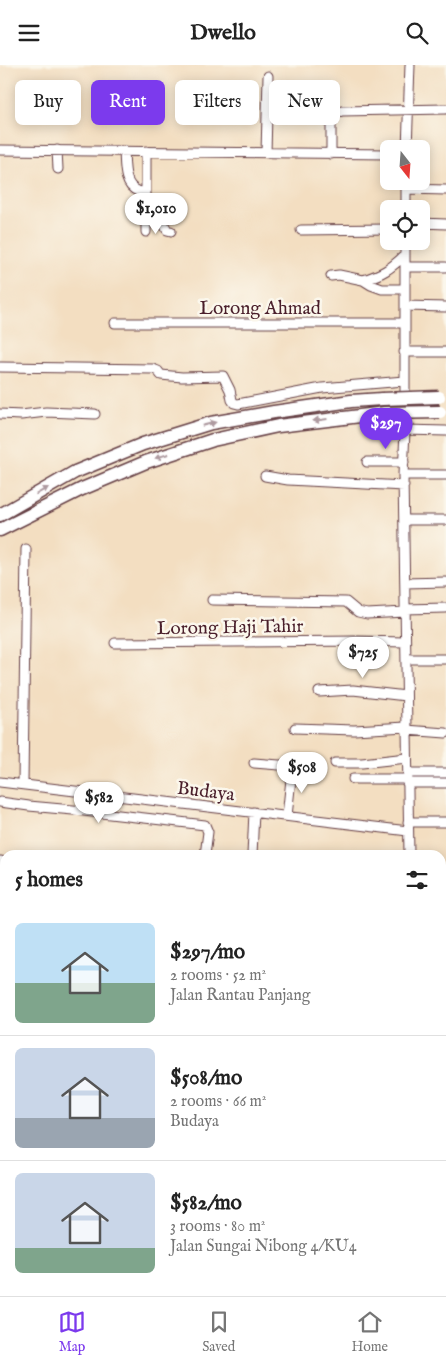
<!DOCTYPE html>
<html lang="en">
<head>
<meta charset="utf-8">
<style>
	:root { --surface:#fff; --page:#f2f2f2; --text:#222; --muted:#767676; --line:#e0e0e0; --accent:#7c3aed }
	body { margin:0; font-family:"IM FELL English",serif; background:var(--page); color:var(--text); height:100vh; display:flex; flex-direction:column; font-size:19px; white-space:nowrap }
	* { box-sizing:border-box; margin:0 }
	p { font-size:16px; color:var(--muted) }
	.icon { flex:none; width:28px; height:28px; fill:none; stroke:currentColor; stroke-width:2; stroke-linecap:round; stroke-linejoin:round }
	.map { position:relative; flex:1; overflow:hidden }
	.sheet { position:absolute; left:0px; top:785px; width:446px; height:446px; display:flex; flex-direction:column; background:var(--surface); border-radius:15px 15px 0 0; box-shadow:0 2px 12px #0003 }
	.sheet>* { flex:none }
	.hud { position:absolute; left:15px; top:15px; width:416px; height:45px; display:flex; gap:10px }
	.needle { width:32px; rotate:163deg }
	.fabs { position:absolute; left:380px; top:75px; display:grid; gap:10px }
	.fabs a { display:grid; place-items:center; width:50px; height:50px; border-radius:8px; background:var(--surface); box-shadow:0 2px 12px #0003; font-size:25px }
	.price { position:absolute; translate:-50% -42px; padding:0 11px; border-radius:18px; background:#fff; color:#222; font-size:16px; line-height:32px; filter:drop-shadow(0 1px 2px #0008) }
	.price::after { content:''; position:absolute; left:50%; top:30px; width:15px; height:11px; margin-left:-8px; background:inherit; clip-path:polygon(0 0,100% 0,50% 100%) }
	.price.selected { background:var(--accent); color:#fff }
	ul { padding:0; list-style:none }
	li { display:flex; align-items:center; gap:15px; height:125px; padding:0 15px }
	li+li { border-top:1px solid var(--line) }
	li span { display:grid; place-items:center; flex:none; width:140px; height:100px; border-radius:8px; color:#555 }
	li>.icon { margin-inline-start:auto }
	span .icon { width:60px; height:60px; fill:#fffc; stroke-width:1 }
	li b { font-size:21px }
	h2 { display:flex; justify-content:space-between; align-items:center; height:60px; padding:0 15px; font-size:21px }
	.tag { padding:0 18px; border-radius:8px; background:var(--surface); box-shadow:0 2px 12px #0003; font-size:18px; line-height:45px }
	.tag.selected { background:var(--accent); color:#fff }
	header { display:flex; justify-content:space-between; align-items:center; height:65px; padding:0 15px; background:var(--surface); font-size:22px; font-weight:700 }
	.menu { display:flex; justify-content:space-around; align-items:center; height:70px; border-top:1px solid var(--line); background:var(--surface); font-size:14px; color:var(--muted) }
	.menu a { display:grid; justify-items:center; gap:2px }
	.menu .selected { color:var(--accent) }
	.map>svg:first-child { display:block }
</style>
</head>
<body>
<header><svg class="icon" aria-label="menu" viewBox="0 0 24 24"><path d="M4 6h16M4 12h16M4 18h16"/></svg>Dwello<svg class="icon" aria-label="search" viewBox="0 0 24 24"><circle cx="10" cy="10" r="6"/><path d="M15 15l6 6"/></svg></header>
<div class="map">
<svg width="446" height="1231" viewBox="0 0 446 1231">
	<rect width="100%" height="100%" fill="#fbf7ec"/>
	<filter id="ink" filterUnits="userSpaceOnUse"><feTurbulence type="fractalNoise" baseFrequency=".02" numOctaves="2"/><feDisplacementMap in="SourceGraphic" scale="10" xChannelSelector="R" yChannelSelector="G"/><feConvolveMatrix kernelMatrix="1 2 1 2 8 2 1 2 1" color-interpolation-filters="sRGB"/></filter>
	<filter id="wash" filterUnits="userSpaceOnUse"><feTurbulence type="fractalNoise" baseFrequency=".0096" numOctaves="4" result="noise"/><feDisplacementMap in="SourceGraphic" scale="20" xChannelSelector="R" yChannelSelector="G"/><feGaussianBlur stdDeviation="1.12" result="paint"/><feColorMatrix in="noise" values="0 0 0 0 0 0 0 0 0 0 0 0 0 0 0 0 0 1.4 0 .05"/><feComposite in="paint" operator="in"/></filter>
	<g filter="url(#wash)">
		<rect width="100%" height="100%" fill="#f3dec1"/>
		<path fill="#f6cfd7" d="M441 841H446V1099L441 1098Z
			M0 1202 5 1203V1226H186L222 1231H0Z
			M441 1206 446 1207V1231H398L399 1226H441Z"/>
	</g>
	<g filter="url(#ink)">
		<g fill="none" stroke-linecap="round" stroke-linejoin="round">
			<g stroke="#633c42" stroke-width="11">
				<path id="minor" d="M407 84 410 0
					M0 85 389 89
					M57 85 58 104
					M124 86C125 99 123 121 138 126 141 127 143 127 146 128
					M146 86V167
					M266 88 268 11
					M331 89V54L336 48 342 46 446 44
					M406 124 446 125
					M406 144V116
					M146 152C159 153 161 153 167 165L171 166
					M421 158 446 159
					M301 165 389 164
					M405 176V365L403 410 409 790
					M405 202H446
					M331 211 339 210 363 215 371 220 382 224H405
					M363 215C383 209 390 204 405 190
					M405 241 446 242
					M115 258H404
					M404 287H446
					M0 302 153 304 158 306 161 310 182 312 223 311 230 325 232 335 234 338 238 339 322 323 404 316
					M0 349 21 350 46 347 95 349
					M405 365 446 366
					M367 397H404
					M403 410H446
					M265 411 288 415 404 421
					M404 455H446
					M405 518 446 517
					M212 535 346 537 358 547 367 549 405 547
					M405 544 446 543
					M115 578 358 576 405 577
					M406 594H446
					M319 627 353 625 406 631
					M295 663 354 665 406 662
					M406 665 446 668
					M254 698 279 700H289L292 705 287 751
					M335 698H362L407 693
					M408 708H446
					M353 714H407
					M0 717 408 766
					M407 718H446
					M23 719 26 484
					M0 737 29 741 84 746 205 760 208 767 205 790
					M408 757H446
					M252 790 254 747
					M0 796 5 797
					M441 833H446
					M0 855 5 856
					M0 893 5 894
					M0 958 5 959
					M0 1024 5 1025
					M0 1048 5 1049
					M441 1111H446
					M0 1199 5 1200
					M210 1226 243 1231
					M92 1231 93 1226
					M388 1231 390 1226"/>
			</g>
			<g stroke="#633c42" stroke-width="15">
				<path id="highway" d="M0 450 75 407 143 379 211 358 274 347 351 336 382 334
					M0 465 82 424 146 397 213 375 278 361 385 348"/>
			</g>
			<use href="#minor" stroke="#fff" stroke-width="9"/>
			<use href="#highway" stroke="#fff" stroke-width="12"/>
			<g stroke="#633c42" stroke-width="15" stroke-linecap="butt">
				<path id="highway-bridge" d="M382 334 439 332
					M385 348 440 347"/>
			</g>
			<use href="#highway-bridge" stroke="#fff" stroke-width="12"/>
		</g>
		<defs><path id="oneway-solid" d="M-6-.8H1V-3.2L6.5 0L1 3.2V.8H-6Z" transform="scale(1.25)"/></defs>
		<g fill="#ae9aa0">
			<use href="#oneway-solid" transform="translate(320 355) rotate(173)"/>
			<use href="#oneway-solid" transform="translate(209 359) rotate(-14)"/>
			<use href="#oneway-solid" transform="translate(162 391) rotate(162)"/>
			<use href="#oneway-solid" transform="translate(42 426) rotate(-30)"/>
		</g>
	</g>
	<g text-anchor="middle" stroke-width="5" stroke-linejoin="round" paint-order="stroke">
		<g font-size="19" fill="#4a1f2b" stroke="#fbf7ec">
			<text x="260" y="249">Lorong Ahmad</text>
			<text transform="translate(230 561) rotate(-1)" y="7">Lorong Haji Tahir</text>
			<text transform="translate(206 725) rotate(7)" y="7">Budaya</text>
		</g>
	</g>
</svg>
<div class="fabs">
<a><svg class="needle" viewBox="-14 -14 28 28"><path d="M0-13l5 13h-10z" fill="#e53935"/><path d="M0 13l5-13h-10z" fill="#767676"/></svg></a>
<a><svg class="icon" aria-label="locate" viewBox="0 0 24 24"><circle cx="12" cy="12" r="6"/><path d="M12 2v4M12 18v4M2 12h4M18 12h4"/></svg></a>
</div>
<b class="price" style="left:156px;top:170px">$1,010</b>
<b class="price selected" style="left:386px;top:385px">$297</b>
<b class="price" style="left:363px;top:614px">$725</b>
<b class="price" style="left:302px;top:729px">$508</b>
<b class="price" style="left:99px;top:759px">$582</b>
<div class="hud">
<a class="tag">Buy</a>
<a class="tag selected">Rent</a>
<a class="tag">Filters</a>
<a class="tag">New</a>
</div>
<section class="sheet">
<h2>5 homes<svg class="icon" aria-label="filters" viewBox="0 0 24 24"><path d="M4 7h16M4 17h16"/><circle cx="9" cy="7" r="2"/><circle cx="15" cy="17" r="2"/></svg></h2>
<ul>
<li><span style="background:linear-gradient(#bfe0f5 60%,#7fa58c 0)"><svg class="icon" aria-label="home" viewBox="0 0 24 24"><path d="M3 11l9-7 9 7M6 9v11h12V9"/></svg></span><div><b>$297/mo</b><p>2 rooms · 52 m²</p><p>Jalan Rantau Panjang</p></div></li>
<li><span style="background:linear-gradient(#c9d6e8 70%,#9aa5b1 0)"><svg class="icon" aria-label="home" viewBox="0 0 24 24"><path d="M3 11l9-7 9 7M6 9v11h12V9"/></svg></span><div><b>$508/mo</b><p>2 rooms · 66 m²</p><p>Budaya</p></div></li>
<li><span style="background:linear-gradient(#c9d6e8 75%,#7fa58c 0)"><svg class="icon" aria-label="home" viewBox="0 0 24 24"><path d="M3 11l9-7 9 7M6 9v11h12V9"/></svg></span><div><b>$582/mo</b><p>3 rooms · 80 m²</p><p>Jalan Sungai Nibong 4/KU4</p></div></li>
</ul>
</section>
</div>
<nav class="menu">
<a class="selected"><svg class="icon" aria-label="map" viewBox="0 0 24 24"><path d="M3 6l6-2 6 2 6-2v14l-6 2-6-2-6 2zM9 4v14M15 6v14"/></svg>Map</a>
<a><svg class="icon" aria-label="saved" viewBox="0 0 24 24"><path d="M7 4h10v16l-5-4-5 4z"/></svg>Saved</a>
<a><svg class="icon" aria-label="home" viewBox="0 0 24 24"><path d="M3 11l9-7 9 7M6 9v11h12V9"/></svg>Home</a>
</nav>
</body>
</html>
